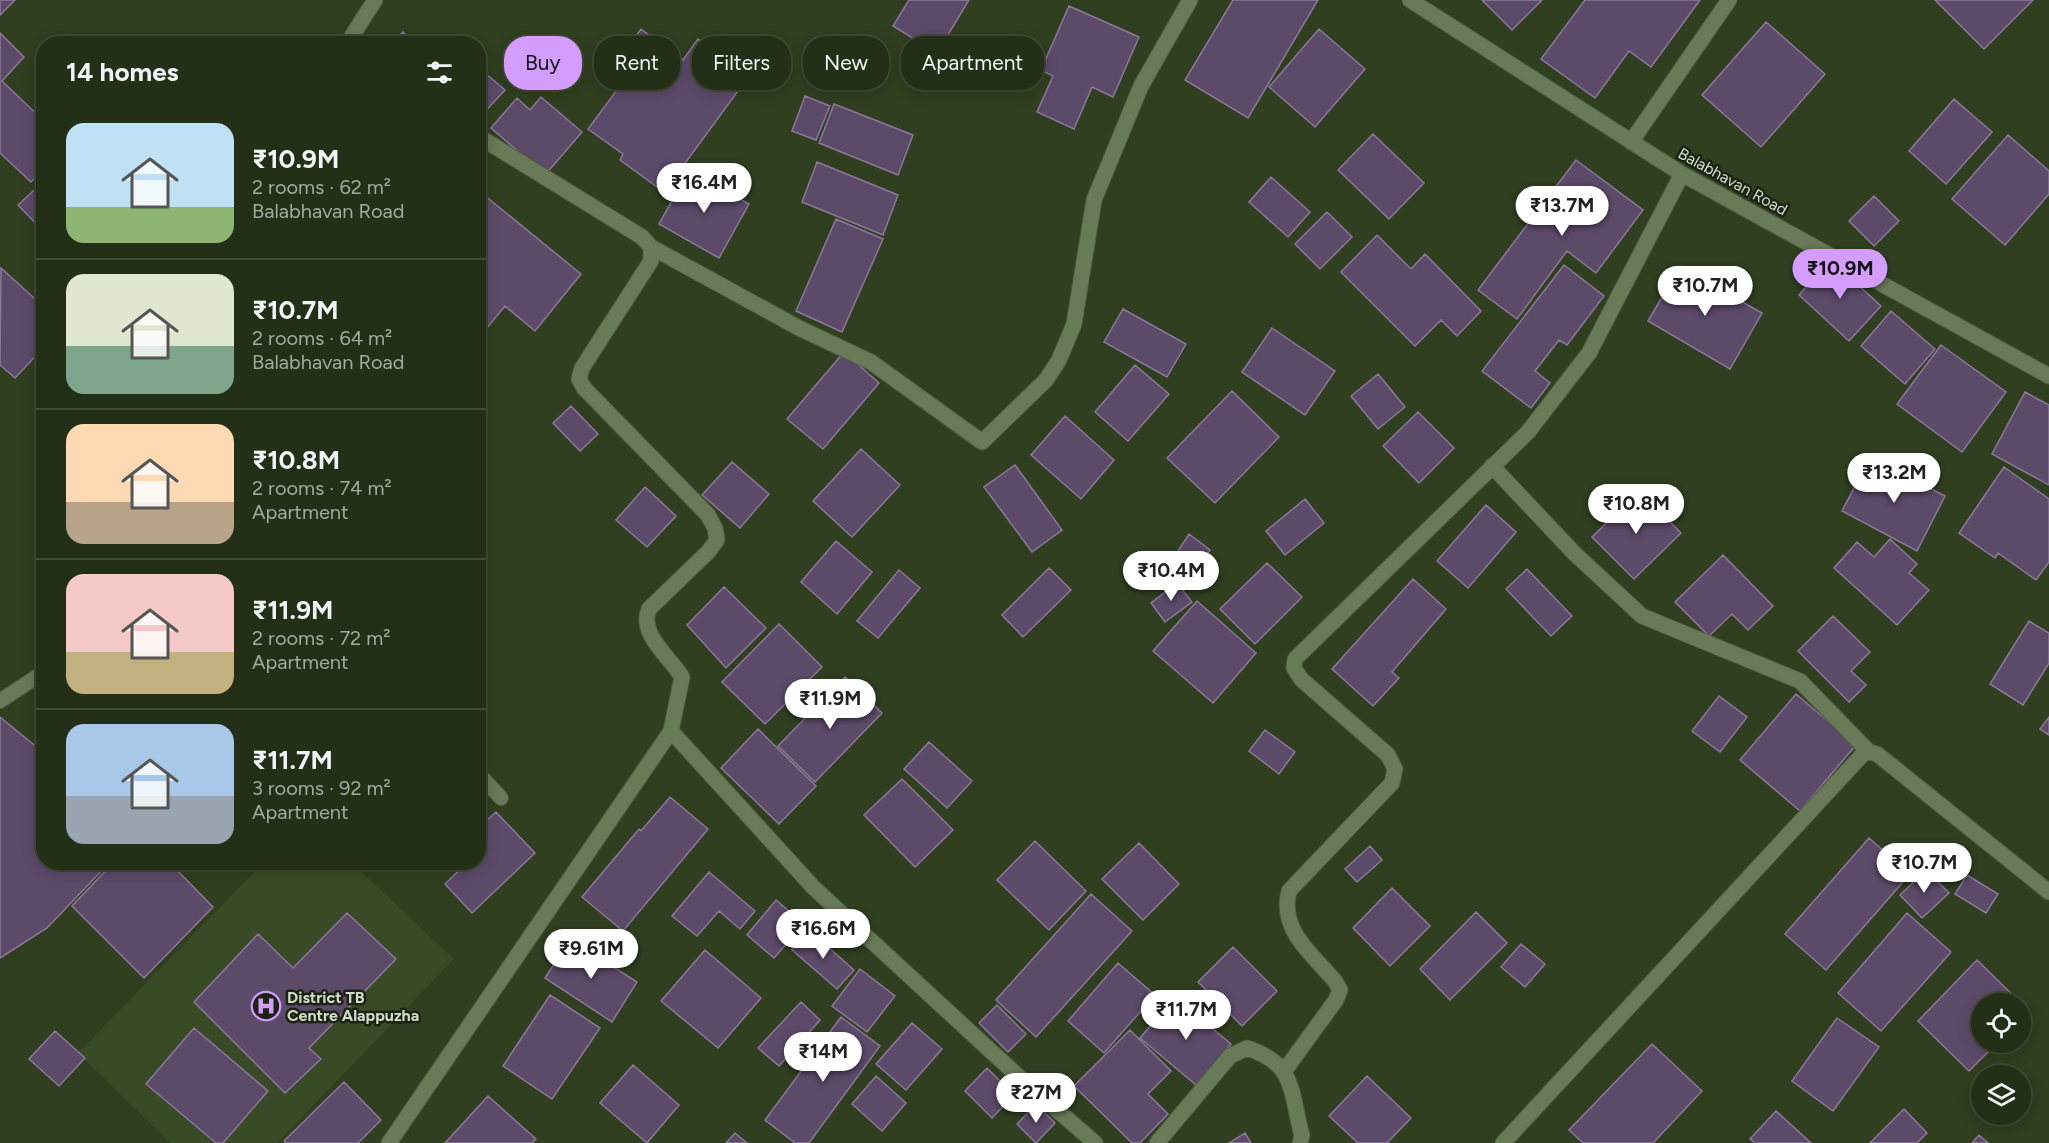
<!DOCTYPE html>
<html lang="en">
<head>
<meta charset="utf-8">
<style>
	:root { --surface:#232f17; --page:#2f3b24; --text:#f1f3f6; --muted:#a3a9a1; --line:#404a36; --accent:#d49cfc }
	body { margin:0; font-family:Figtree,sans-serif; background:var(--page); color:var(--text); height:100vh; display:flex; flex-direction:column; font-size:22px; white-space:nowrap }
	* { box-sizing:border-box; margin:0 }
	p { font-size:20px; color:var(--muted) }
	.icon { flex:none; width:33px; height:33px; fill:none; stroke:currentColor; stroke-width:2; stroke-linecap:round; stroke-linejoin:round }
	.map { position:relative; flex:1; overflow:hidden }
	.side { position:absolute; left:36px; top:36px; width:450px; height:834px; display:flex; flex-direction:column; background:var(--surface); border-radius:24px; box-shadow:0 3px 15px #0003,0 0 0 2px var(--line) }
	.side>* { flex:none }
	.banner { position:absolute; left:504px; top:36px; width:570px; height:54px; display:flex; gap:12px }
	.tools { position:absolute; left:1971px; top:993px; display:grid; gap:12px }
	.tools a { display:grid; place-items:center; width:60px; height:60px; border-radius:50%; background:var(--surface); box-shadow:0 3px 15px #0003,0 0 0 2px var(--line); font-size:30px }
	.price { position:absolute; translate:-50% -51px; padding:0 14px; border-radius:21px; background:#fff; color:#222; font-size:20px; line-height:39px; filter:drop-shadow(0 2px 3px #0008) }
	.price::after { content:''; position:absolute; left:50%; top:36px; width:18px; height:14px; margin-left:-9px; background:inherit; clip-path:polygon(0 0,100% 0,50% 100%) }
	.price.active { background:var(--accent); color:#111 }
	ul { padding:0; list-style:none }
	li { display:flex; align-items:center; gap:18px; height:150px; padding:0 30px }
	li+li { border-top:2px solid var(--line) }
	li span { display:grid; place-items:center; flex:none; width:168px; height:120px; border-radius:18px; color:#555 }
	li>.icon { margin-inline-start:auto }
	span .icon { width:72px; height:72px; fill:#fffc; stroke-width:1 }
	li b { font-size:26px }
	h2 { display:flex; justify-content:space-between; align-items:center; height:72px; padding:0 30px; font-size:26px }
	.chip { padding:0 21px; border-radius:24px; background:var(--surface); box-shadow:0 3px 15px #0003,0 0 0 2px var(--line); font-size:21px; line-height:54px }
	.chip.active { background:var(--accent); color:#111 }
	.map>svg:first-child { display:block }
</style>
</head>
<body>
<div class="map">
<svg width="2049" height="1143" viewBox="0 0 2049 1143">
	<rect width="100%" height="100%" fill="#2f3f1f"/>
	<path fill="#394b26" d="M263 863H352L454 959 277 1143H170L78 1053Z"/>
	<path fill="#5c4a69" stroke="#8b7899" stroke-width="1.5" d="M0 0H15L0 15Z
		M909 0H969L937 53 893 26Z
		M1233 0H1318L1248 118 1185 80Z
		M1482 0H1542L1512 30Z
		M1585 0H1700L1651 67 1629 51 1595 98 1541 59Z
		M1935 0H2033L1984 49Z
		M1069 6 1139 37 1113 97 1092 87 1074 129 1037 112 1053 76 1041 70Z
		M1766 22 1825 74 1761 147 1702 95Z
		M641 29 683 60 698 39 749 76 664 192 620 160 623 154 588 129 637 63 623 54Z
		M1319 29 1365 69 1315 127 1269 87Z
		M403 32 414 44H391Z
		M0 33 24 57 2 81 44 121V170L31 182 0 153Z
		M478 67 505 90 478 119Z
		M805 96 830 106 816 140 792 131Z
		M541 97 582 132 545 175 491 128 517 98 530 110Z
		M1954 99 1992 132 1946 184 1909 151Z
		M834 104 913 135 898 175 819 143Z
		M1373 134 1424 183 1389 219 1338 170Z
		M2008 135 2049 171V194L2005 245 1952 199Z
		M1576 160 1643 210 1596 273 1567 251 1517 319 1478 290Z
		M817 162 898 195 883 235 802 202Z
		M689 170 749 204 719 258 659 224Z
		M1271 177 1310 212 1288 237 1249 202Z
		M44 181V232L18 205Z
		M478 190 581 274 535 331 505 306 478 339Z
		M1874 196 1899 221 1874 246 1849 221Z
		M1327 212 1352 237 1320 269 1295 244Z
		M836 219 883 239 842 332 796 311Z
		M1377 235 1411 269 1425 254 1481 311 1457 336 1441 320 1415 346 1341 272Z
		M1831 260 1881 306 1849 341 1799 295Z
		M1564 265 1604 296 1567 345 1559 340 1535 371 1550 383 1531 408 1482 371Z
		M1680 266 1762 313 1730 369 1648 321Z
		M1 268 44 307V347L15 378 0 365Z
		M1123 309 1186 344 1167 377 1104 342Z
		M1891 311 1935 349 1905 384 1861 346Z
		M1272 328 1335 371 1305 415 1242 372Z
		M1941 345 2006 392 1962 452 1897 404Z
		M844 352 879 383 823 449 787 419Z
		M1135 365 1169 394 1128 441 1095 412Z
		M1378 374 1405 407 1378 429 1351 396Z
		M1232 391 1279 437 1215 503 1167 458Z
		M2025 392 2049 405V485L1992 454Z
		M571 406 598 434 580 451 553 423Z
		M1418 412 1454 448 1419 483 1383 446Z
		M1065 416 1114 460 1081 499 1031 455Z
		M861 449 900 485 852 537 813 501Z
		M1870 457 1945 496 1917 551 1842 511Z
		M732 462 769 494 740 528 702 495Z
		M1015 465 1062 530 1032 552 984 487Z
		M2004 467 2049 499V562L2036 580 1998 553 1995 558 1959 533Z
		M645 487 676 516 647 547 616 520Z
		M1639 491 1681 533 1634 579 1592 537Z
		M1305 499 1324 523 1285 555 1266 531Z
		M1486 505 1516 532 1468 588 1437 561Z
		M1189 534 1210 550 1197 569 1176 554Z
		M1890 539 1917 564 1909 573 1929 590 1897 625 1834 568 1857 542 1874 557Z
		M836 541 872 572 837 614 801 582Z
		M1723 555 1773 606 1748 630 1732 614 1709 636 1675 602Z
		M1267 563 1302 597 1255 644 1220 609Z
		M1049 568 1071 590 1023 637 1002 615Z
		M1527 569 1572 616 1551 636 1506 589Z
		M899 570 920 588 878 638 857 621Z
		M1413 579 1446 609 1392 672 1399 678 1373 706 1332 669Z
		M1177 583 1192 602 1165 622 1151 603Z
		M724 587 766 628 726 668 687 625Z
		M1197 601 1256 653 1213 703 1153 651Z
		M1833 616 1870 652 1851 671 1866 685 1849 702 1798 651Z
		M2029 621 2049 633V663L2023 705 1990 684Z
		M779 624 822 667 765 724 722 682Z
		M845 677 882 713 815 782 778 746Z
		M1796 694 1856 745 1800 811 1740 760Z
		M1719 696 1747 717 1720 752 1692 731Z
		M0 717 44 753V862H110L47 928 0 958Z
		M2049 717V735L2040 729Z
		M758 729 816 786 779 824 721 768Z
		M1265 730 1295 752 1279 774 1249 751Z
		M929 742 972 781 947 808 904 769Z
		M902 779 953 830 915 867 864 815Z
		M670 797 708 829 623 931 582 897 639 829 641 831Z
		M496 812 535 853 472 913 445 884 468 862H478V828Z
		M1869 838 1910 874 1826 970 1785 934Z
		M1035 841 1086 891 1049 930 997 880Z
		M1139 843 1179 884 1143 920 1102 879Z
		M1370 846 1382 860 1357 882 1345 869Z
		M114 862H169L213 907 144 978 72 906Z
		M1926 870 1949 893 1922 918 1900 895Z
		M709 872 755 911 740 929 719 911 697 936 672 916Z
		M1967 875 1998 894 1986 913 1955 894Z
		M1392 888 1430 926 1390 966 1353 928Z
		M1091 894 1132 931 1036 1037 996 1000Z
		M776 900 804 924 774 958 747 935Z
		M1476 912 1507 943 1450 1000 1420 969Z
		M347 913 396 959 309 1048 321 1059 285 1093 194 1002 258 934 293 968Z
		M1907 913 1951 952 1881 1031 1838 993Z
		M809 930 854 970 837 989 792 950Z
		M570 939 637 982 612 1022 545 978Z
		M1521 944 1545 964 1525 987 1501 967Z
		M1233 947 1277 991 1242 1026 1198 982Z
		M705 950 761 998 718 1048 661 1001Z
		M1977 960 2029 1011 2020 1020V1004H1982V1042H1998L1969 1071 1918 1021Z
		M1118 963 1155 995 1104 1053 1068 1021Z
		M860 969 895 996 867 1032 832 1006Z
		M550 995 600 1028 552 1099 503 1066Z
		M1175 997 1231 1044 1196 1085 1140 1038Z
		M801 1002 820 1020 779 1066 758 1048Z
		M997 1005 1026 1034 1008 1052 979 1023Z
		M841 1017 880 1046 809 1143H795L765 1120Z
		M1837 1018 1879 1047 1833 1111 1792 1081Z
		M912 1023 942 1049 906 1090 876 1064Z
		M194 1028 268 1091 223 1143H216L146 1084Z
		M1130 1030 1171 1071 1148 1094 1168 1114 1140 1143H1132L1074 1086Z
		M55 1031 85 1058 59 1086 29 1059Z
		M1652 1044 1702 1091 1653 1143H1583L1569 1130Z
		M633 1065 679 1105 647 1143 600 1103Z
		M987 1068 1014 1095 992 1118 965 1091Z
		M876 1076 906 1103 882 1131 852 1104Z
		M1367 1076 1411 1118 1387 1143H1358L1329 1116Z
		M344 1082 381 1120 358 1143H286L284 1141Z
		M488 1096 536 1139 532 1143H445Z
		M1036 1104 1055 1123 1036 1143 1017 1124Z
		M1904 1109 1927 1133 1917 1143H1870Z
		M1776 1111 1811 1143H1755L1750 1139Z
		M735 1133 747 1143H726Z
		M1245 1133 1251 1143H1229Z
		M1979 1135 1988 1143H1972Z"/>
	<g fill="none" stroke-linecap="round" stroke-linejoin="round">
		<g stroke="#4f5c40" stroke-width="16">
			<path id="service" d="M0 701 44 672
				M478 773 501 798"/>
		</g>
		<g stroke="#4f5c40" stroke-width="17">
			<path id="minor" d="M1410 0 1682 174 2049 376
				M347 44 375 0
				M478 136 642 237 651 247V261L582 368 579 379 584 388 708 515 715 528 717 540 708 552 649 609C638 634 670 657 682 677L671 731
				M1631 142 1729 0
				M651 247 799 328 871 362 982 442 1046 380 1059 360 1074 324 1094 200 1141 86 1190 0
				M1492 466 1574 553 1642 616 1800 681 1869 752
				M1285 1070 1336 1000 1340 990 1335 981C1312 954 1279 930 1289 891L1392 783 1395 769 1388 755 1301 679 1294 668 1295 659 1528 432 1589 353 1682 174
				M389 1143 671 731 814 888 1019 1077 1095 1143
				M1157 1143 1230 1056 1247 1048C1296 1064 1290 1091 1302 1136L1300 1143
				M1503 1143 1863 754 1869 752 1877 754 2049 892"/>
		</g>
		<use href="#service" stroke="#687a58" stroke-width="14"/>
		<use href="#minor" stroke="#687a58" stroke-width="15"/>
	</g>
	<defs>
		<g id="hospital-ring" transform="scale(1.5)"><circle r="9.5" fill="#1c2315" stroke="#d49cfc" stroke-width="1.5"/><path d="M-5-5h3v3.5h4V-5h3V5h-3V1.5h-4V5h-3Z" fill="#d49cfc"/></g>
	</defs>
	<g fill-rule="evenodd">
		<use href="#hospital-ring" x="266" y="1006"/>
	</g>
	<g text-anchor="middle" stroke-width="5" stroke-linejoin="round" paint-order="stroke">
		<g font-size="16" fill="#d2dcc9" stroke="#1c2315">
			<text transform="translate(1733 181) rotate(29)" y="6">Balabhavan Road</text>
		</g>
		<g font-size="16" font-weight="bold" fill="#d2dcc9" stroke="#1c2315" text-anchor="start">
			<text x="287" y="1003">District TB<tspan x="287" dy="18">Centre Alappuzha</tspan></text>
		</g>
	</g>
</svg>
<div class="tools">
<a><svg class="icon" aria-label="locate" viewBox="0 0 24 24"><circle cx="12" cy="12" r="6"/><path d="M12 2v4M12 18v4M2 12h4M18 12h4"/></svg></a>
<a><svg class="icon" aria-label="layers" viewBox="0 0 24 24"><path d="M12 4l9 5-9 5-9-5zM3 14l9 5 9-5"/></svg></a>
</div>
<b class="price" style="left:704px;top:214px">₹16.4M</b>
<b class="price" style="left:1562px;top:237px">₹13.7M</b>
<b class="price active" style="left:1840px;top:300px">₹10.9M</b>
<b class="price" style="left:1705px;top:317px">₹10.7M</b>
<b class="price" style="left:1894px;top:504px">₹13.2M</b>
<b class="price" style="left:1636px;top:535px">₹10.8M</b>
<b class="price" style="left:1171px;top:602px">₹10.4M</b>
<b class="price" style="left:830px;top:730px">₹11.9M</b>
<b class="price" style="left:1924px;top:894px">₹10.7M</b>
<b class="price" style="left:823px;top:960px">₹16.6M</b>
<b class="price" style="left:591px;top:980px">₹9.61M</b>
<b class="price" style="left:1186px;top:1041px">₹11.7M</b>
<b class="price" style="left:823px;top:1083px">₹14M</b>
<b class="price" style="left:1036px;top:1124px">₹27M</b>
<div class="banner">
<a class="chip active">Buy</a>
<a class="chip">Rent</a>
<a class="chip">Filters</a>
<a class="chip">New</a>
<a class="chip">Apartment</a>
</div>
<section class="side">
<h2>14 homes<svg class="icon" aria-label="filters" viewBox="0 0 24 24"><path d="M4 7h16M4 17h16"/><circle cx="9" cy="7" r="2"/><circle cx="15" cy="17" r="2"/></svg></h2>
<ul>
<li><span style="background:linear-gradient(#bfe0f5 70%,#8fb573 0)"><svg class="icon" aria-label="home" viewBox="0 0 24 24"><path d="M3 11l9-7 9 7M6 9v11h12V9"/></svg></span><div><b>₹10.9M</b><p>2 rooms · 62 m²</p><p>Balabhavan Road</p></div></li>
<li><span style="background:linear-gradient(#dfe7d0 60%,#7fa58c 0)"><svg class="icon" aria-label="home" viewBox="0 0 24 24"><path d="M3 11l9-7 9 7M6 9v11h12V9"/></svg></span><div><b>₹10.7M</b><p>2 rooms · 64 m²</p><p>Balabhavan Road</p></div></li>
<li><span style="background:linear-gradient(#ffd9b3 65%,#b9a48a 0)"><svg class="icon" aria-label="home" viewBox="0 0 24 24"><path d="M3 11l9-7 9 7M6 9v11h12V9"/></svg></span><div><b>₹10.8M</b><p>2 rooms · 74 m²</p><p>Apartment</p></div></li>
<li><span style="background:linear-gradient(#f6c9c9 65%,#c2b280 0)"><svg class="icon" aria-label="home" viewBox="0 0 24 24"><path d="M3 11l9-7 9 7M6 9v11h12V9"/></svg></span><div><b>₹11.9M</b><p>2 rooms · 72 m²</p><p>Apartment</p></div></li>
<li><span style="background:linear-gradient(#a9c7e8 60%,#9aa5b1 0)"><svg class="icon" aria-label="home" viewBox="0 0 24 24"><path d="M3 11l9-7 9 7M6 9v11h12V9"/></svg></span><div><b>₹11.7M</b><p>3 rooms · 92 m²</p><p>Apartment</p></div></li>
</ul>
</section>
</div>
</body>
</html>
